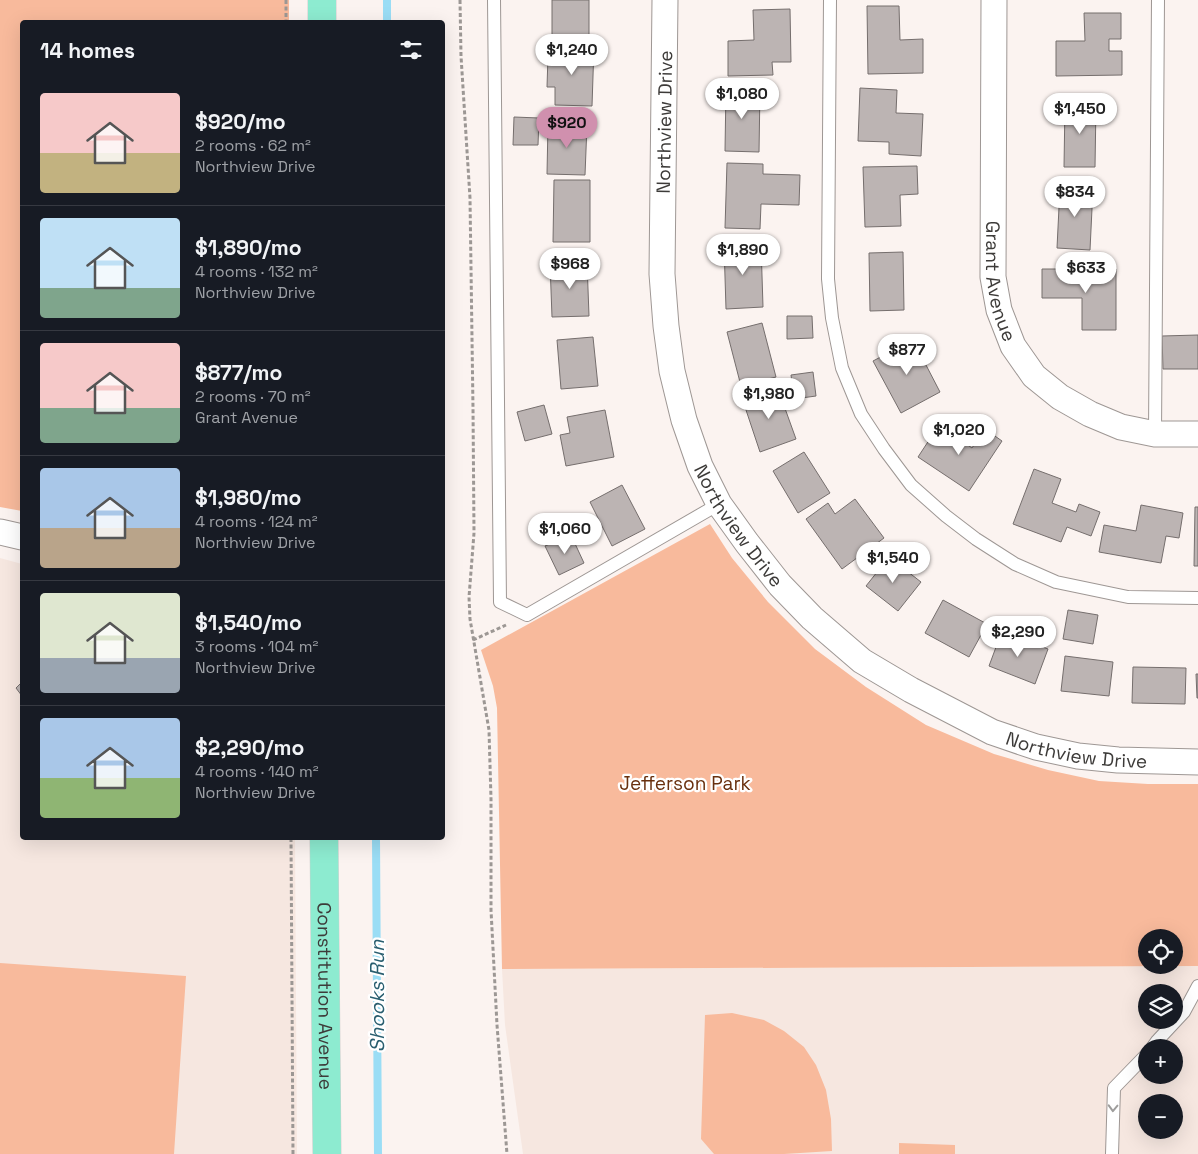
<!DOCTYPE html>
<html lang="en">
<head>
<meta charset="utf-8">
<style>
	:root { --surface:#171b24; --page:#242831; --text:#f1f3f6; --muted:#9ea1a6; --line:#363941; --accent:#d090ae }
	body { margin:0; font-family:"Space Grotesk",sans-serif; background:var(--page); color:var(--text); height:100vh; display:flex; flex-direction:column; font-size:19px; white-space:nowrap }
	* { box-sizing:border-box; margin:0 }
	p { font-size:16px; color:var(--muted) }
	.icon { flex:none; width:28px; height:28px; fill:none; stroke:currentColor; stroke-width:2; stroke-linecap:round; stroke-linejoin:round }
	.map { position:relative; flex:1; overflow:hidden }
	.panel { position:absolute; left:20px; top:20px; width:425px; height:820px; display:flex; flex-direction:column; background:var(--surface); border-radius:5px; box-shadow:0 5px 20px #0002 }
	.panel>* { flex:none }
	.fabs { position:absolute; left:1138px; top:929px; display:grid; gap:10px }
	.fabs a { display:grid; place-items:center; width:45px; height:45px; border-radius:50%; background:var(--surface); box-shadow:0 5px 20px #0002; font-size:25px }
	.price { position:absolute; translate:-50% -42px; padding:0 11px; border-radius:18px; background:#fff; color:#222; font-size:16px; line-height:32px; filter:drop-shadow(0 1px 2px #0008) }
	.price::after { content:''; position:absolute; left:50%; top:30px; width:15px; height:11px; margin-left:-8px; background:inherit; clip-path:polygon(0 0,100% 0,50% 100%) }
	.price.current { background:var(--accent); color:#111 }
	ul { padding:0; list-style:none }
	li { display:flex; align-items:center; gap:15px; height:125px; padding:0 20px }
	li+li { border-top:1px solid var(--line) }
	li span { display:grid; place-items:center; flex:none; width:140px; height:100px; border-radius:5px; color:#555 }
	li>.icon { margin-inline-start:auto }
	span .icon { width:60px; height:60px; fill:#fffc; stroke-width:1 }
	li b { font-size:21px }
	h2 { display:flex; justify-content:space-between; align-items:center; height:60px; padding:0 20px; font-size:21px }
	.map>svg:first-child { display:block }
</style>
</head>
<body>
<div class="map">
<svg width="1198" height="1154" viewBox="0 0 1198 1154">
	<rect width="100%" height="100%" fill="#fbf3f0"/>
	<path fill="#f6e7e0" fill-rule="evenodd" d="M0 558 22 564V838H295L297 1154H0Z
		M1198 966V1154H523L505 1025 502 969ZM1146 992H1174V1020H1146ZM1146 1048H1174V1075H1146ZM1146 1102H1174V1130H1146Z"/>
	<path fill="#f8ba9c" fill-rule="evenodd" d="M0 0H289V22H22V511L0 507Z
		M710 524 732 558 768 602 815 649 866 687 926 725 994 754 1048 770 1099 781 1148 784H1198V966L502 969 497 708 493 686 481 650ZM1146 938H1174V965H1146Z
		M0 963 186 976 174 1154H0Z
		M732 1013 764 1020 784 1031 804 1047 816 1065 826 1090 831 1119 832 1151 784 1154H714L701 1139 705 1015Z
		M899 1143 955 1145V1154H899Z"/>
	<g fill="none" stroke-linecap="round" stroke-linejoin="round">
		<path stroke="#9addf5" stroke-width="8" d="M387 0V22
			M376 838 378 1154"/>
	</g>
	<path fill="#bcb4b3" stroke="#756e6d" d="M552 0H589V38H552Z
		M867 6H899L900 40 923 39V73L868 74Z
		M790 9 791 62H772L773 75 728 76V41L754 40 753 10Z
		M1084 13H1121V39H1109V51H1122V75L1056 76V41H1085Z
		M564 45 594 46 592 106 555 105V87H547L548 56 564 57Z
		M726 88 760 89 759 152 725 151Z
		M860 88 897 90 896 113 923 114 921 156 889 154V142L858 141Z
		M1065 103 1096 104 1095 167H1064Z
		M514 117 539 118 538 145H513Z
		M548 124 587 125 585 175 547 174Z
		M727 163 763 164V174L800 175 799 205 761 204 760 229 725 228Z
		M917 166 918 194 900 195 901 226 865 227 863 167Z
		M554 180H590V242H553Z
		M1060 187 1093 188 1090 250 1057 248Z
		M761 244 763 307 726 309 724 245Z
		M903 252 904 310 870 311 869 253Z
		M587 262 589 316 552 317 550 263Z
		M1042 269H1116V330H1082V298H1042Z
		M787 316H812L813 338 787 339Z
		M762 323 776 377 741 386 727 332Z
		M1198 335V369H1163L1162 336Z
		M593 337 598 386 561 389 557 340Z
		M913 340 940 392 901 413 873 361Z
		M813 372 816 396 794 399 791 375Z
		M778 389 796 439 760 452 743 401Z
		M544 405 552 434 525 441 517 412Z
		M605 410 614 457 566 466 560 435 570 433 567 417Z
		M939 425 972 448 985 429 1002 441 969 491 918 457Z
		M804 452 830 493 798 513 773 471Z
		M1034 469 1061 479 1052 503 1076 512 1079 504 1100 512 1091 536 1067 527 1061 542 1013 524Z
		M622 485 645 529 612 546 590 502Z
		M855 499 884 538 842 569 806 519 828 503 835 514Z
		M1141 505 1183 513 1179 538 1166 536 1161 563 1099 552 1104 525 1136 531Z
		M1195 507H1198V566H1194Z
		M571 535 584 563 559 575 545 546Z
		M889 557 921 582 898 611 866 586Z
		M943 600 987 624 969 657 925 633Z
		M1068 610 1098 615 1093 644 1063 639Z
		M1002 631 1048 649 1035 684 989 666Z
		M1065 656 1113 662 1109 696 1061 691Z
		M1133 667 1186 668 1185 704 1132 703Z
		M1196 674H1198V698H1197Z
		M22 682V696L16 688Z"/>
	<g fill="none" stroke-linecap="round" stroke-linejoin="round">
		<g stroke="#9e9794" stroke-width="14">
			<path id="service" d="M494 0 500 602 527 615 719 504
				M830 0 828 279 832 318 842 368 861 414 884 449 911 485 946 516 976 539 1015 564 1056 582 1128 597 1198 598
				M1155 434 1158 0
				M1152 1048 1157 1041 1184 1012 1198 986
				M1112 1154 1114 1088 1146 1055"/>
		</g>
		<g stroke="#9e9794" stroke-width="27">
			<g id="minor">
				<path id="s1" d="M665 0 662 274 666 326 672 371 684 420 700 466 719 504 747 543 780 585 812 618 862 661 911 690 992 732 1036 747 1078 756 1118 760 1198 762"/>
				<path id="s2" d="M994 0 993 277 999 310 1013 346 1034 376 1060 397 1090 414 1121 427 1155 434H1198"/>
				<path d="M0 532 22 537"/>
			</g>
		</g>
		<g stroke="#d0d0cf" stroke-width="29">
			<g id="primary">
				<path d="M322 22V0"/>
				<path id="s3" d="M324 838 327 1154"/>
			</g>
		</g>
		<path stroke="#9c9794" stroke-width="3" stroke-dasharray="4 2.5" stroke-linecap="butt" d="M286 0V22
			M460 0 461 56 470 198 473 408 474 533 469 597 470 619 489 730 491 799V910L497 1025 507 1154
			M473 640 506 625
			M291 838 293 1154"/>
		<use href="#service" stroke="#fff" stroke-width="12"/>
		<use href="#minor" stroke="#fff" stroke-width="25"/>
		<use href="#primary" stroke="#8debd0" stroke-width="28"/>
	</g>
	<defs><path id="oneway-chevron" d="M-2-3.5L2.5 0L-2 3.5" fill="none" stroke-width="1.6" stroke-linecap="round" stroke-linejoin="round" transform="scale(1.25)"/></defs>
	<use stroke="#9e9d9c" href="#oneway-chevron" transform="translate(1113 1108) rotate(92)"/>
	<g text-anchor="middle" stroke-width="4.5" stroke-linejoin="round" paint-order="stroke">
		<g font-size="19" fill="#3d3b39" stroke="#fff">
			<text transform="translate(664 122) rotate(-89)" y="7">Northview Drive</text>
			<text dy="7" stroke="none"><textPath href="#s2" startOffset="282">Grant Avenue</textPath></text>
			<text dy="7" stroke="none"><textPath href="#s1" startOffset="542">Northview Drive</textPath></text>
			<text dy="7" stroke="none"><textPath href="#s1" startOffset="962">Northview Drive</textPath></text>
			<text dy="7" stroke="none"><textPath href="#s3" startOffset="158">Constitution Avenue</textPath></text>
		</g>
		<g font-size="19" fill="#69300e" stroke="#fff">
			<text x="685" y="790">Jefferson Park</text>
		</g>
		<g font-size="20" font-style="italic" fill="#295e6f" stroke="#fff">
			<text transform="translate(377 996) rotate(-90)" y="7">Shooks Run</text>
		</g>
	</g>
</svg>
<div class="fabs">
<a><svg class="icon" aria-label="locate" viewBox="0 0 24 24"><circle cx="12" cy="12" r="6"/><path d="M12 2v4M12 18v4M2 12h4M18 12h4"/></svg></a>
<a><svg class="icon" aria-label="layers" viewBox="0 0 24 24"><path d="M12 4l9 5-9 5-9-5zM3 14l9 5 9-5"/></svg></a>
<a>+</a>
<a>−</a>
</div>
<b class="price" style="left:572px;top:76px">$1,240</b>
<b class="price" style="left:742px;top:120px">$1,080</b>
<b class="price" style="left:1080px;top:135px">$1,450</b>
<b class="price current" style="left:567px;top:149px">$920</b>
<b class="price" style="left:1075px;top:218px">$834</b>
<b class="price" style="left:743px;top:276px">$1,890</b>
<b class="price" style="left:570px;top:290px">$968</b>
<b class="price" style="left:1086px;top:294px">$633</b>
<b class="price" style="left:907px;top:376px">$877</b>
<b class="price" style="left:769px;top:420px">$1,980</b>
<b class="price" style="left:959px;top:456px">$1,020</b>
<b class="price" style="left:565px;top:555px">$1,060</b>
<b class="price" style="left:893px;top:584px">$1,540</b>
<b class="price" style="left:1018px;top:658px">$2,290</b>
<section class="panel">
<h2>14 homes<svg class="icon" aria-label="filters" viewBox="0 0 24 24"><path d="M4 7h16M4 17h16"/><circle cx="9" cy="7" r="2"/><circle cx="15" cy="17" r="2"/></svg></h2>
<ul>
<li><span style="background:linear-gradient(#f6c9c9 60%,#c2b280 0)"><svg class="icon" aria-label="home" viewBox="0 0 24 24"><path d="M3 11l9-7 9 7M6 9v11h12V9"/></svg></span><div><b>$920/mo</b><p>2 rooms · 62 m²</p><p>Northview Drive</p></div></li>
<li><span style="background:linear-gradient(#bfe0f5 70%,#7fa58c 0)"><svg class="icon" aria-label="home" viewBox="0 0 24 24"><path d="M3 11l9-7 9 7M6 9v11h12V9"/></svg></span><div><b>$1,890/mo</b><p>4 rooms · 132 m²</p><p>Northview Drive</p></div></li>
<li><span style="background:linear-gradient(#f6c9c9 65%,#7fa58c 0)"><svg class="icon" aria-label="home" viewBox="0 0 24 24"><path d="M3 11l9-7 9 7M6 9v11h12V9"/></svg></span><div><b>$877/mo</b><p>2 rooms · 70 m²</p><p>Grant Avenue</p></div></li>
<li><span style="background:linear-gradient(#a9c7e8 60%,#b9a48a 0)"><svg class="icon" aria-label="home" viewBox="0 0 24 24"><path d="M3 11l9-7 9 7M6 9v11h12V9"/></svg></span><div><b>$1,980/mo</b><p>4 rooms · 124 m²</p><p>Northview Drive</p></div></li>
<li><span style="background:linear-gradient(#dfe7d0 65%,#9aa5b1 0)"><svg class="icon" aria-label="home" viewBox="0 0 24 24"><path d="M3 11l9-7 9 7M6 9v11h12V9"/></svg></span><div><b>$1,540/mo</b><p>3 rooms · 104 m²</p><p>Northview Drive</p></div></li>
<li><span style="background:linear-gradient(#a9c7e8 60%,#8fb573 0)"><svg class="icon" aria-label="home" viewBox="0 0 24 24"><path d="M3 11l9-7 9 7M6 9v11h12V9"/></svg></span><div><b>$2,290/mo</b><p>4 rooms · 140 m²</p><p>Northview Drive</p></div></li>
</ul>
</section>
</div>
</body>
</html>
